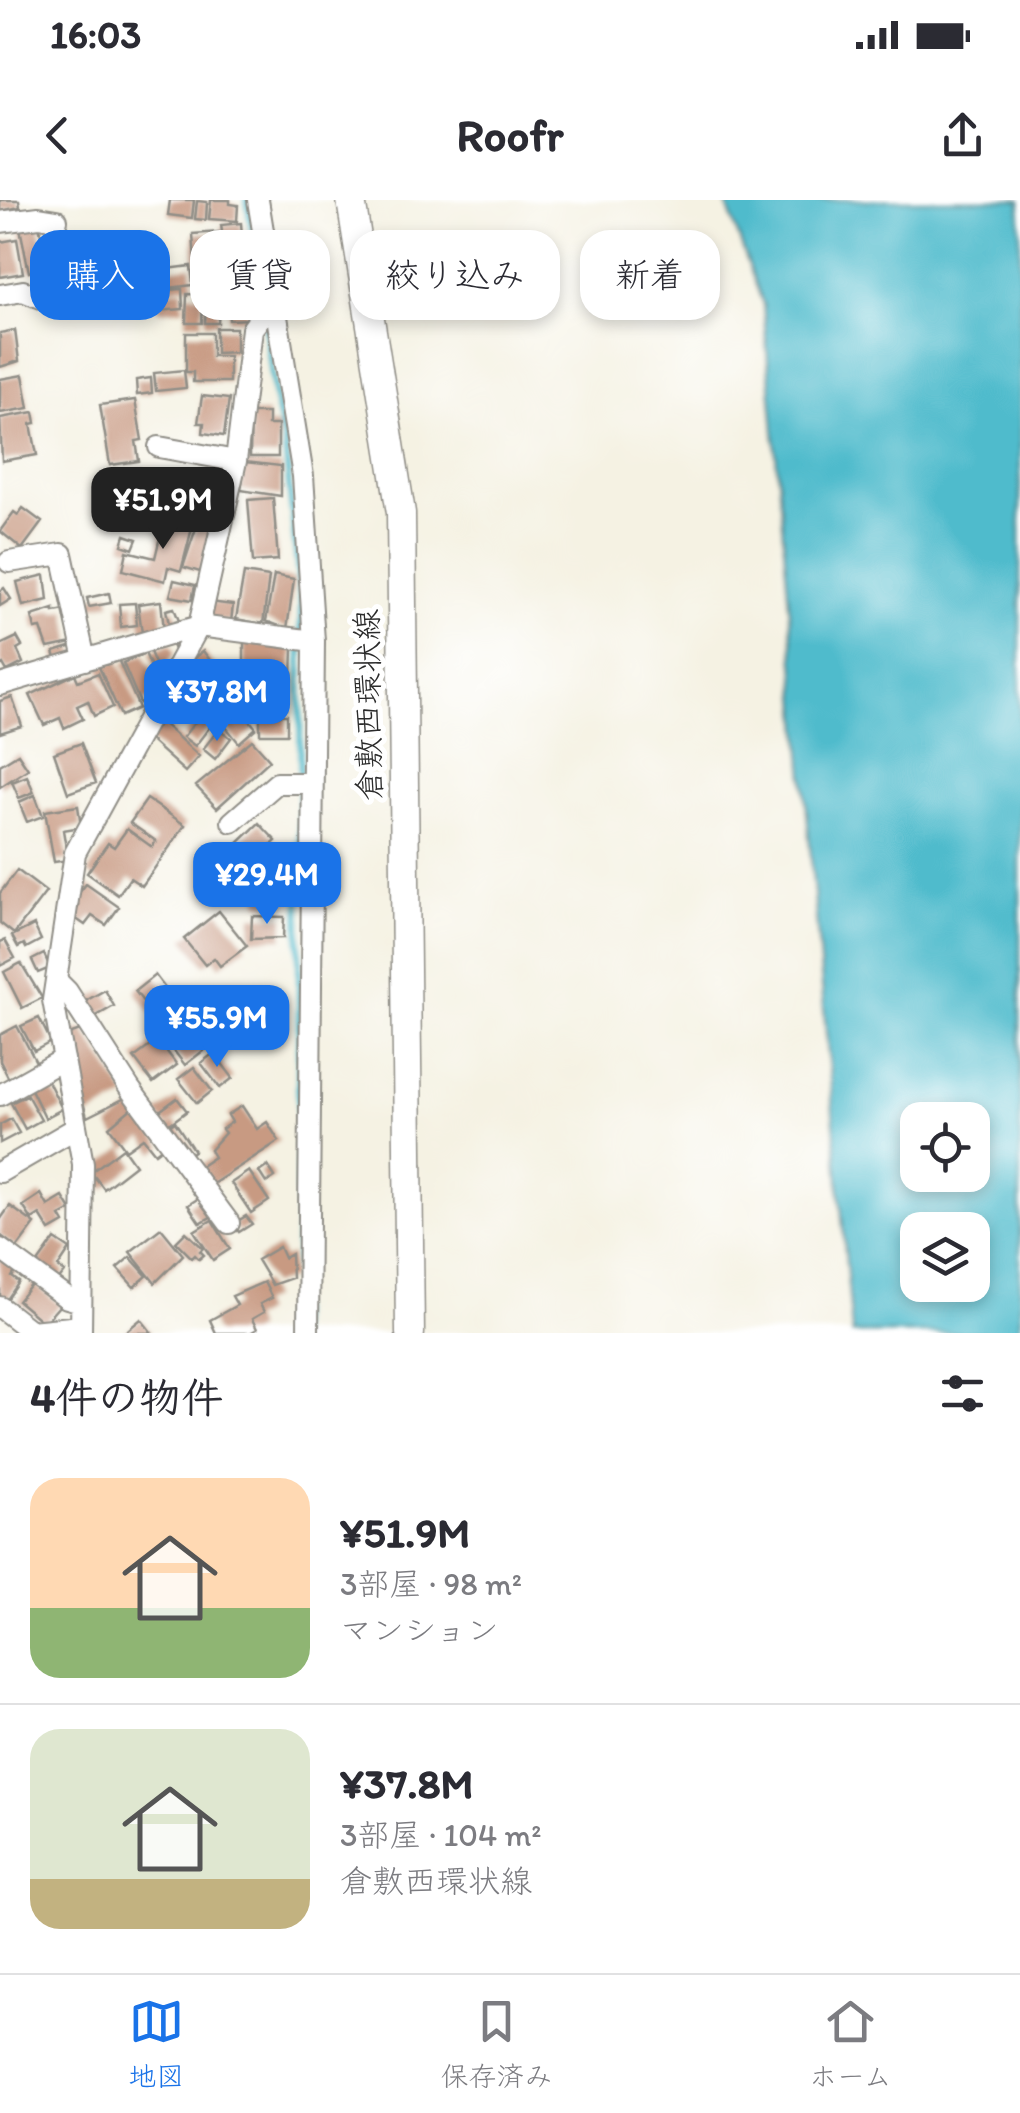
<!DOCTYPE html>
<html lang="ja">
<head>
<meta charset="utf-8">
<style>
	:root { --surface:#fff; --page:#f2f2f3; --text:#2b2b33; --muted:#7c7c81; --line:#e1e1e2; --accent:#1a73e8 }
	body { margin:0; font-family:Itim,"Klee One",sans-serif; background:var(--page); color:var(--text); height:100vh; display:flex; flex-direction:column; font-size:38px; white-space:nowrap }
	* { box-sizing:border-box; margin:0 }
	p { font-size:32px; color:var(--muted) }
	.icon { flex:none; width:55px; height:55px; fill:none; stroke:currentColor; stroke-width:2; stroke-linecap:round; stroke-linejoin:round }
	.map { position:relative; height:1133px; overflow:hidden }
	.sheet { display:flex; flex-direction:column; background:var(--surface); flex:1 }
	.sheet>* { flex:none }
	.top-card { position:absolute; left:30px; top:30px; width:960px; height:90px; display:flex; gap:20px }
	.fabs { position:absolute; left:900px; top:902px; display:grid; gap:20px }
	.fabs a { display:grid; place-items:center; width:90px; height:90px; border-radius:20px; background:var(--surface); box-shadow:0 5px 15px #0003; font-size:50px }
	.price { position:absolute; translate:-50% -85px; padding:0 22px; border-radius:20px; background:var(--accent); color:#fff; font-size:32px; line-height:65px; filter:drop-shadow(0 2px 5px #0008) }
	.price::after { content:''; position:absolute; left:50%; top:60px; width:30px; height:22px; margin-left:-15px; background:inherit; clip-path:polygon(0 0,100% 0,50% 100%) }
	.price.current { background:#222; color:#fff }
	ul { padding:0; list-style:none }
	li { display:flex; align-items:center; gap:30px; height:250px; padding:0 30px }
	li+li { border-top:2px solid var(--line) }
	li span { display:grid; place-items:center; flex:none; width:280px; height:200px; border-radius:30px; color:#555 }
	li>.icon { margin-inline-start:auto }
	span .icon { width:120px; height:120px; fill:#fffc; stroke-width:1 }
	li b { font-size:42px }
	h2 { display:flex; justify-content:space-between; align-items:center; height:120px; padding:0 30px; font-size:42px }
	.chip { padding:0 35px; border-radius:30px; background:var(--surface); box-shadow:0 5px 15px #0003; font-size:35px; line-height:90px }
	.chip.current { background:var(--accent); color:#fff }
	.status { display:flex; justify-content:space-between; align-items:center; height:70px; padding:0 50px; background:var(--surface); direction:ltr }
	.status svg { height:28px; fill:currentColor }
	header { display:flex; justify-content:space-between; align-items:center; height:130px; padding:0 30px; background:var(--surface); font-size:45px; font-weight:800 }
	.dock { display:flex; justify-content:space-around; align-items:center; height:140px; border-top:2px solid var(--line); background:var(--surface); font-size:28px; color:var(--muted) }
	.dock a { display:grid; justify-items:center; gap:5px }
	.dock .current { color:var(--accent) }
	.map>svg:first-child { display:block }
</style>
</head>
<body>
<div class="status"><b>16:03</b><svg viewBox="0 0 49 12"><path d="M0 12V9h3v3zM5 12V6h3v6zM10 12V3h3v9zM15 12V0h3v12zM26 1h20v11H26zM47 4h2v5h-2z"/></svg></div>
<header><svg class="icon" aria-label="back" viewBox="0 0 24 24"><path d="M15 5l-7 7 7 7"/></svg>Roofr<svg class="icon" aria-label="share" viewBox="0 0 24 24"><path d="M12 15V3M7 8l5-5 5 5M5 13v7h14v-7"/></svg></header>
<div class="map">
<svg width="1020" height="1133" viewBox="0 0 1020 1133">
	<rect width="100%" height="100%" fill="#fff"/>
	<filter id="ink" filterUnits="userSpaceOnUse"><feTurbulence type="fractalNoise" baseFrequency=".01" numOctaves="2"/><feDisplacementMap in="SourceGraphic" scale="20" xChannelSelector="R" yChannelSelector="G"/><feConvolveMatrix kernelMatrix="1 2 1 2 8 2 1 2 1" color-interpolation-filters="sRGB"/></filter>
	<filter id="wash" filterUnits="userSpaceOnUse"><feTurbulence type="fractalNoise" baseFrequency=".0048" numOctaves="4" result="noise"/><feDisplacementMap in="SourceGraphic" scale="40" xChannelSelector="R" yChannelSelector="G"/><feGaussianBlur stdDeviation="2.25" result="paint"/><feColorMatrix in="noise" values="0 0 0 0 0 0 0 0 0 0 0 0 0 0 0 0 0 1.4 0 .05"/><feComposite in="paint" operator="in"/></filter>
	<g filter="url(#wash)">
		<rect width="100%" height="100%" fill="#f5f2e3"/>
		<path fill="#50bbcc" stroke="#3e737c" stroke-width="2.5" fill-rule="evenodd" d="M725 0H1020V1133H852L763 104ZM918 920H972V975H918ZM918 1030H972V1085H918Z"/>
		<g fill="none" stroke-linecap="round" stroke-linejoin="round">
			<path stroke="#50bbcc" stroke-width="6" d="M247 0 259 75
				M265 122 275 199 285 246 301 403 297 1133"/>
		</g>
		<g id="blocks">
			<path fill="#c89a82" d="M0 0H19L20 7 0 11Z
				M170 0H194L192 18 168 15Z
				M211 0H230V4L238 5 237 21 209 19Z
				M197 1 207 2 206 20 195 19Z
				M241 23 244 64 227 65 221 25Z
				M39 25 48 69 29 72 20 28Z
				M219 32 224 74 196 76 193 34Z
				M17 39 23 73 0 77V42Z
				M191 66 193 85 169 88 167 69Z
				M61 68 65 85 45 91 41 74Z
				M207 88H220L218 123H205Z
				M182 89 183 109 158 111 157 91Z
				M247 92 248 119 229 120 228 93Z
				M187 94 203 95 202 123H186Z
				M216 128H236V152L216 153Z
				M15 130 19 161 0 167V133Z
				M186 133H212V156H229V182H193V172H186Z
				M184 170 186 188 156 191 154 173Z
				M23 175 29 208 0 213V179Z
				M151 178 152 193 137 195 136 180Z
				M202 196 229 199 224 236 203 233 204 223H198Z
				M135 200 142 240 136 241 139 261 110 265 100 205Z
				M34 212 36 223 31 224 37 255 2 261 0 218Z
				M251 213H268V225H278V257H250Z
				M245 262 281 266V296L241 290Z
				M140 268 177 277 173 290 198 296 193 316 131 301Z
				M206 274 225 281 218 301 199 295Z
				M273 298 278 360 253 362 248 300Z
				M23 308 42 322 22 349 0 331 14 312 18 315Z
				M165 316 193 324 181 371 168 367 165 381 123 370 127 351 155 358Z
				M200 316 217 322 200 372 183 367Z
				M125 335 137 339 133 349 122 345Z
				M244 373 269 377 263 424 236 419Z
				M45 375 48 400 23 406 17 382Z
				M274 375 294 379 287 429 266 421Z
				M174 380 195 385 192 400 170 396Z
				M4 388 11 399 0 406V391Z
				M109 393 111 403 89 407 87 398Z
				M161 401 164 430 142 433 138 404Z
				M210 402 233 405 231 422 205 419Z
				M135 403 137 425 121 427 119 404Z
				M174 408 181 426 170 428 166 410Z
				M54 409V412L66 410 72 443 48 448 41 428 35 429 32 416Z
				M17 437 22 446 17 449 23 463 7 471 3 464 0 466V445Z
				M244 442 293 447 292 480 244 479Z
				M171 443 175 452 160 475 150 452Z
				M73 446 76 456 57 461 54 452Z
				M203 451 215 467 211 471 219 482 202 496 180 469Z
				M145 453 158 483 150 487 154 497 140 503 123 463Z
				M118 459 139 508 121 516 99 467Z
				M98 473 113 507 94 516 88 501 77 506 83 519 64 528 60 518 44 525 30 495 75 474 78 481Z
				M258 481 260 496 236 499 235 484Z
				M181 485 193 496 176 513 165 503Z
				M221 486 256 528 239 543 204 500Z
				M285 496 286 509 247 514 245 501Z
				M12 497 22 526 0 533V501Z
				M201 515 212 524 195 546 183 537Z
				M260 515H287V534H260Z
				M161 522 199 556 185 572 147 538Z
				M219 529 231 538 215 559 203 549Z
				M252 540 270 560 217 608 196 586Z
				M81 543 96 583 68 593 54 553Z
				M18 554 28 569 0 587V565Z
				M27 576 34 592 19 598 12 582Z
				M35 595 43 616 27 622 19 602Z
				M147 599 185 625 142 686 130 678 118 695 87 673 108 643 114 647 127 629 152 647 156 641 130 623Z
				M78 606 81 627 63 630 68 660 54 662 45 611Z
				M259 623 276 641 253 662 236 645Z
				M259 660 288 661 286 705 258 704Z
				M17 670 46 692 14 734 0 723V693Z
				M86 684 119 707 106 725 92 716 85 725 72 716 79 706 73 701Z
				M219 711 247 746 220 766 214 758 205 765 184 739Z
				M252 716 284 717 283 738 251 739Z
				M34 725 41 740 26 748 24 744 18 747 12 736Z
				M5 740 15 758 0 766V742Z
				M44 754 50 768 38 773 32 760Z
				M21 763 42 798 22 808 4 772Z
				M155 775 182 811 162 827 135 791Z
				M105 790 114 806 91 819 82 803Z
				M184 814 208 847 185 865 160 833Z
				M39 818 51 842 34 851 21 826Z
				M17 826 38 866 10 881 0 861V835Z
				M83 829 127 897 87 917 66 835Z
				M158 840 177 865 153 883 134 858Z
				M214 853 233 878 220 888 201 863Z
				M194 867 212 891 197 903 178 879Z
				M45 875 62 909 45 918 28 883Z
				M27 895 41 920 25 929 11 903Z
				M177 898 187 911 167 926 157 913Z
				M242 906 257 929 267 922 279 941 208 987 196 969 214 957 210 950 225 933 222 929 232 922 228 915Z
				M133 907 163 947 155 953 143 938 126 950 109 927Z
				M11 919 19 933 0 943V925Z
				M175 922 194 951 182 959 163 930Z
				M123 948 135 965 104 989 91 972Z
				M268 966 275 977 266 983 259 972Z
				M249 971 269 1001 251 1013 231 983Z
				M41 994 48 1006 63 997 71 1010 60 1016 64 1023 50 1031 40 1015 32 1020 23 1006Z
				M202 996 214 1015 200 1023 188 1005Z
				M10 1006 35 1024 17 1048 0 1035V1020Z
				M246 1016 252 1024 239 1032 233 1024Z
				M212 1020 230 1049 213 1060 194 1031Z
				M161 1028 183 1055 155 1083 130 1052Z
				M186 1032 203 1048 200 1051 204 1055 199 1059 195 1055 192 1058 176 1042Z
				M55 1039 70 1049 58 1067 65 1072 57 1082 37 1064Z
				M279 1047 284 1058 291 1054 292 1078 272 1085 257 1060Z
				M130 1057 147 1076 134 1087 117 1068Z
				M0 1058 17 1069 12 1077 19 1082 4 1104 0 1101Z
				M264 1082 272 1098 260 1104 264 1112 252 1119 257 1129 250 1133H216L210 1120 237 1105 232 1096Z
				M33 1083 60 1105 44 1123 18 1101Z
				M141 1119 152 1133H124Z"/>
		</g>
	</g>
	<g filter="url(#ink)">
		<use href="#blocks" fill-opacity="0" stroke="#908e87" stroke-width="2.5"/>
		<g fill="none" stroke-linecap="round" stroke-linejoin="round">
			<g stroke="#908e87" stroke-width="24">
				<path id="minor" d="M258 0 303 276 314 441 308 1133
					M0 22 39 17 57 20
					M0 95 23 91 40 98 100 92
					M159 247 236 261
					M9 362 62 354 85 460
					M0 485 199 426 314 441
					M232 622 277 583H311
					M56 780 67 791 130 889 229 1023
					M0 895 64 859
					M0 972 76 928
					M0 1049 67 1098 81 1102
					M0 1107 31 1131 81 1126
					M81 1133 83 964 53 800 75 653 199 426 236 261 252 129 258 121 253 81 271 79"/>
			</g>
			<g stroke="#908e87" stroke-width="31">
				<path id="major" d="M351 0 401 313 410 1133"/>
			</g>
			<use href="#minor" stroke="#fff" stroke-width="20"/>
			<use href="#major" stroke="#fff" stroke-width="28"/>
		</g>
	</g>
	<g text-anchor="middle" stroke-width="10" stroke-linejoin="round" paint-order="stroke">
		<g font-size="32" fill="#2b2b2b" stroke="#fff">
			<text transform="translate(368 505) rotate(-91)" y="11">倉敷西環状線</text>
		</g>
	</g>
</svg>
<div class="fabs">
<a><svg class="icon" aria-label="locate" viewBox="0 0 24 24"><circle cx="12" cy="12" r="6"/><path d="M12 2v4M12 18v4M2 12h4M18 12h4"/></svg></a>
<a><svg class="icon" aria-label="layers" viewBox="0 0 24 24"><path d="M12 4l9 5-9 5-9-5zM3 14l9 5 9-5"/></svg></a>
</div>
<b class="price current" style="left:163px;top:352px">¥51.9M</b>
<b class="price" style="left:217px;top:544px">¥37.8M</b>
<b class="price" style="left:267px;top:727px">¥29.4M</b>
<b class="price" style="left:217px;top:870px">¥55.9M</b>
<div class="top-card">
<a class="chip current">購入</a>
<a class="chip">賃貸</a>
<a class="chip">絞り込み</a>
<a class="chip">新着</a>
</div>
</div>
<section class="sheet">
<h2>4件の物件<svg class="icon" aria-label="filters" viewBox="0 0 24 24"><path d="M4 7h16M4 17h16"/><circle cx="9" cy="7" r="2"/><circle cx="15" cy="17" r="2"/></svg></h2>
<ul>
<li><span style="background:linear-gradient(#ffd9b3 65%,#8fb573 0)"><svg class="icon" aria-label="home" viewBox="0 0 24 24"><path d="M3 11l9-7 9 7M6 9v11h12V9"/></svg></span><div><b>¥51.9M</b><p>3部屋 · 98 m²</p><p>マンション</p></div></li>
<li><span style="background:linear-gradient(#dfe7d0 75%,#c2b280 0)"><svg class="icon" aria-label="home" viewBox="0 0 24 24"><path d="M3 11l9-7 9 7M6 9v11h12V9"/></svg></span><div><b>¥37.8M</b><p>3部屋 · 104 m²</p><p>倉敷西環状線</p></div></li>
</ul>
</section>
<nav class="dock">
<a class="current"><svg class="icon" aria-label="map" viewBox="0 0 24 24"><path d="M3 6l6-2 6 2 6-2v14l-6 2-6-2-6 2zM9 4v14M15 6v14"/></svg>地図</a>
<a><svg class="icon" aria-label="saved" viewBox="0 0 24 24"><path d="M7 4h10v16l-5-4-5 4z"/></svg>保存済み</a>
<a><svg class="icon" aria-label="home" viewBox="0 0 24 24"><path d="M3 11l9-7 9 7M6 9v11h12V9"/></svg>ホーム</a>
</nav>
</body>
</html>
